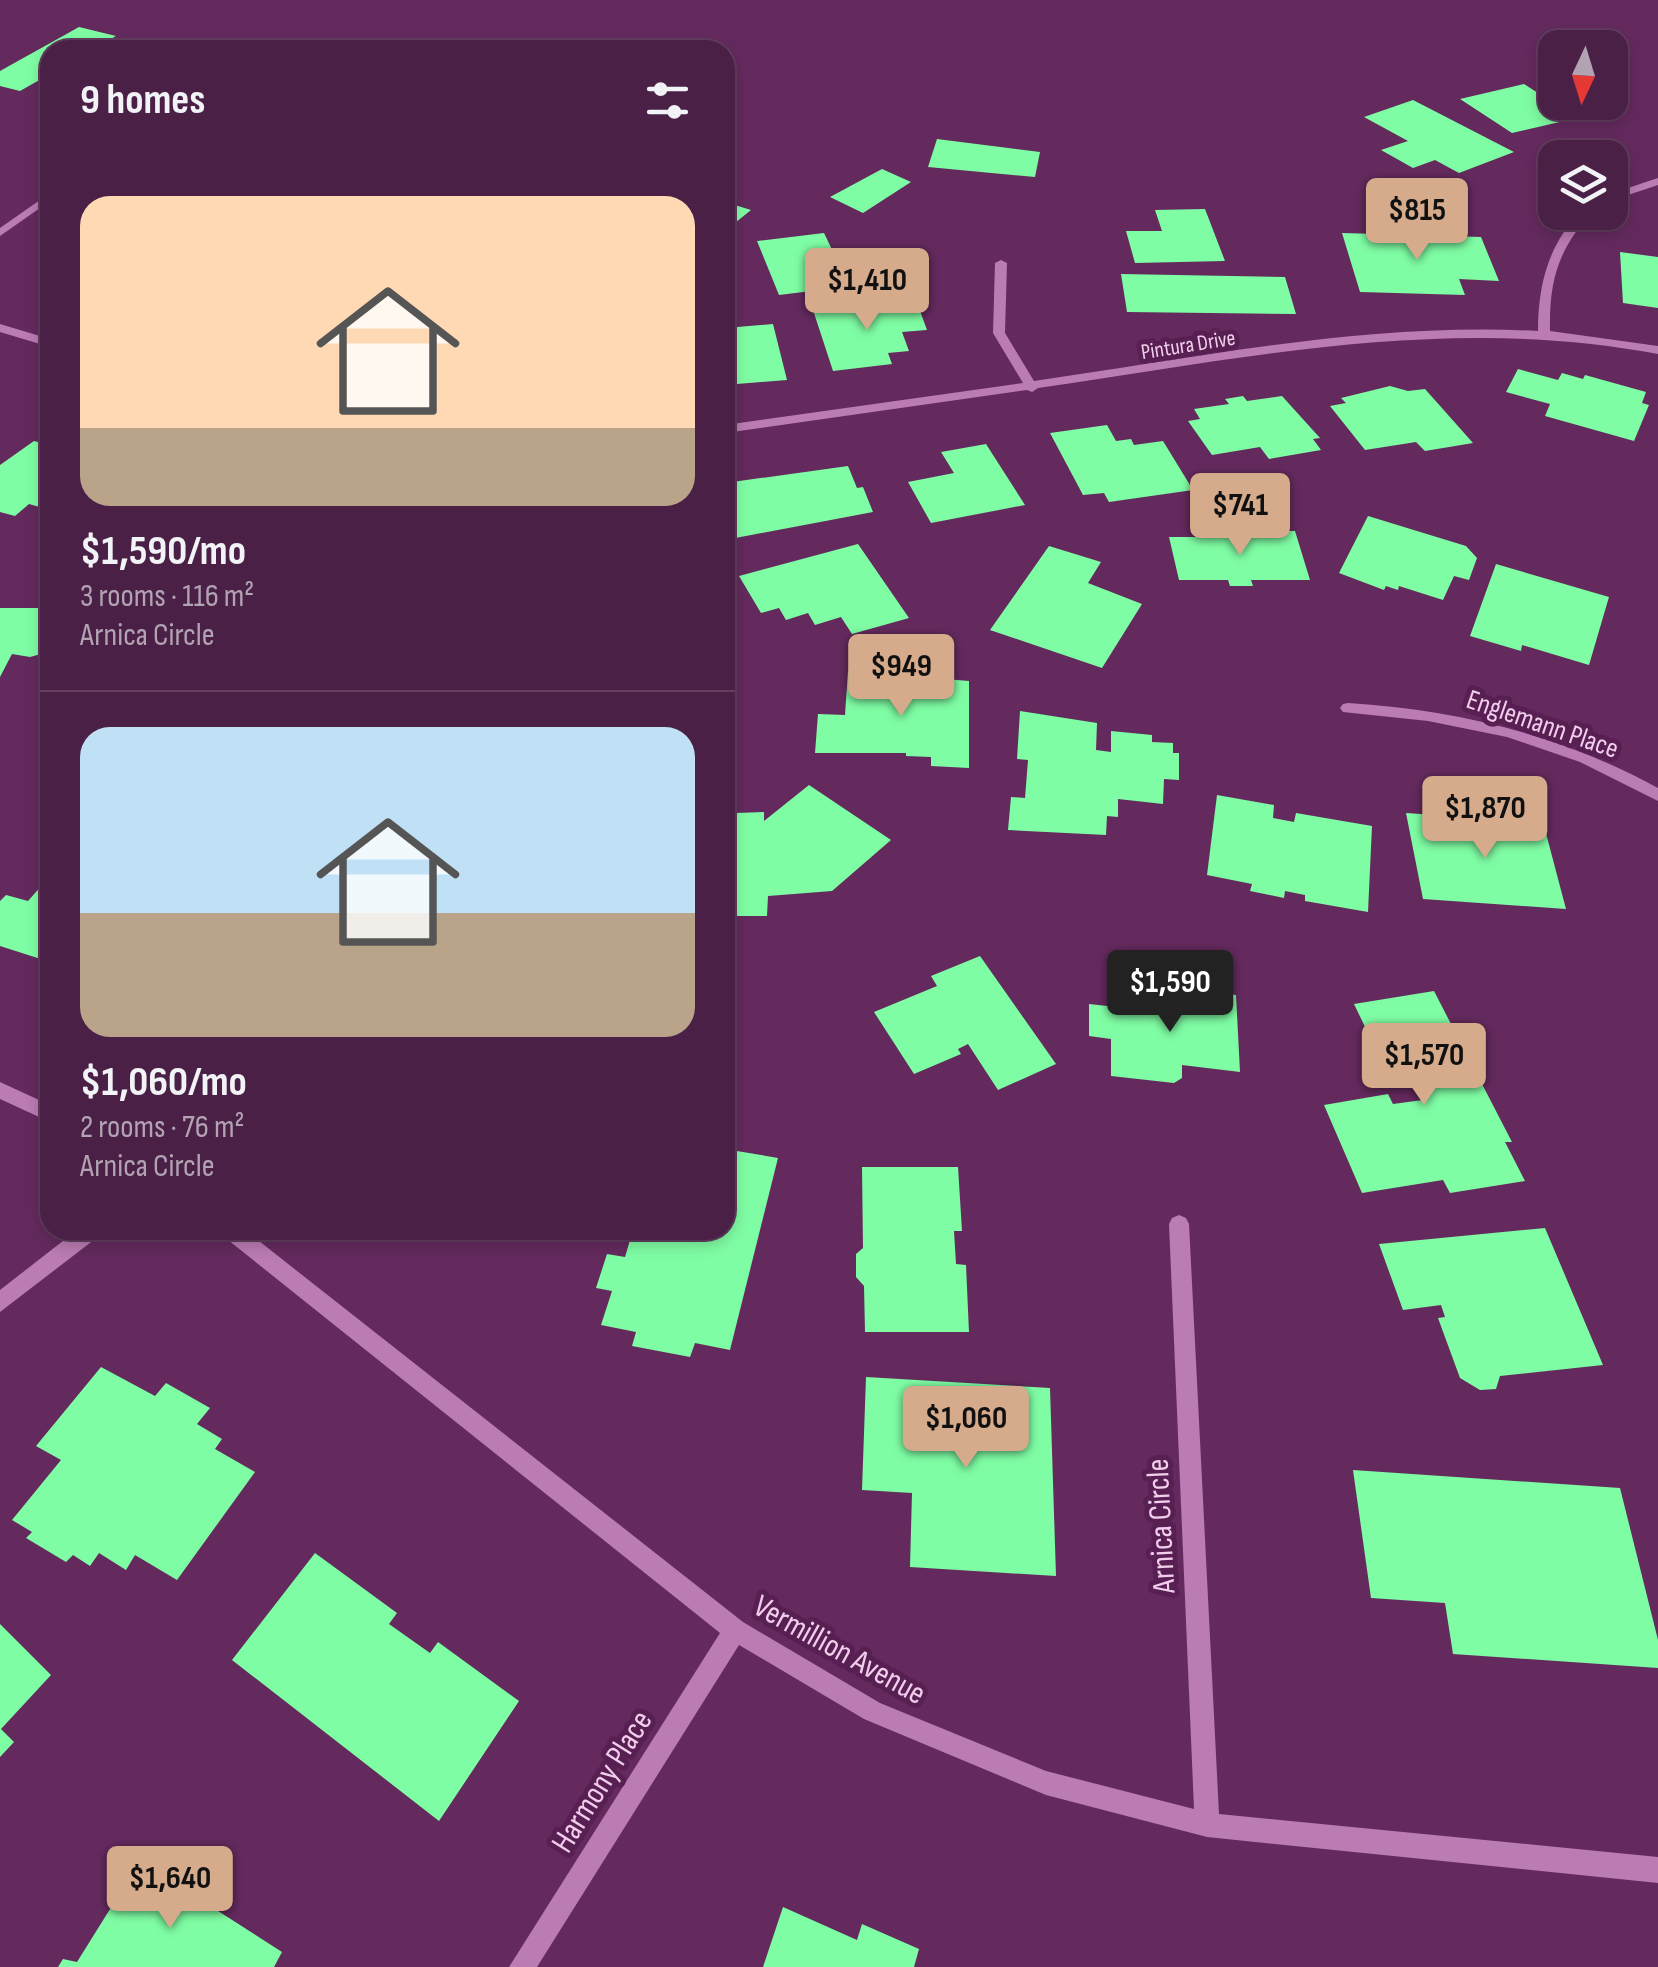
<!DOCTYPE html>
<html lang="en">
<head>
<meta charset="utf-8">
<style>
	:root { --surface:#4b2046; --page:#552d51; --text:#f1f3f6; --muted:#b2a3b3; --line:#623e5f; --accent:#d6ab8b }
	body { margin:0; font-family:"Sofia Sans Condensed",sans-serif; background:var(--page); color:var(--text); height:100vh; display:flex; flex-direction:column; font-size:38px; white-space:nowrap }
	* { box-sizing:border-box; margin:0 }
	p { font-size:32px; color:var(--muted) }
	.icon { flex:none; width:55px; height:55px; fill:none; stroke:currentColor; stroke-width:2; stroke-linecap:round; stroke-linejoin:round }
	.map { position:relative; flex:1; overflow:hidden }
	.side { position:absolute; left:40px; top:40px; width:695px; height:1200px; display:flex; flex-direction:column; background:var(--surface); border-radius:30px; box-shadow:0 5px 15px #0003,0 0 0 2px var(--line) }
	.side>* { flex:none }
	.needle { width:65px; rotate:184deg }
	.controls { position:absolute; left:1538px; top:30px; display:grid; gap:20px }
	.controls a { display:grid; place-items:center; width:90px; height:90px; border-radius:20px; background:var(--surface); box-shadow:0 5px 15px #0003,0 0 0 2px var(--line); font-size:50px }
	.price { position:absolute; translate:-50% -85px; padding:0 22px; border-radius:10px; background:var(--accent); color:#111; font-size:32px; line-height:65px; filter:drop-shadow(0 2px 5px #0008) }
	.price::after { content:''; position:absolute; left:50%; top:60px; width:30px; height:22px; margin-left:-15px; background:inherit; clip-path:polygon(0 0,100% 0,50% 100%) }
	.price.active { background:#222; color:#fff }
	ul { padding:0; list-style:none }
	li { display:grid; align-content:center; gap:20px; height:530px; padding:0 40px }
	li+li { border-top:2px solid var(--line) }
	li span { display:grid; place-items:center; height:310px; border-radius:30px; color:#555 }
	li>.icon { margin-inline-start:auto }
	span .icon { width:180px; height:180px; fill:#fffc; stroke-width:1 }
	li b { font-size:42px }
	h2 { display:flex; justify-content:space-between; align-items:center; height:120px; padding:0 40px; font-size:42px }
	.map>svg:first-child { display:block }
</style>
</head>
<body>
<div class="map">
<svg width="1658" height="1967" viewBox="0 0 1658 1967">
	<rect width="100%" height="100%" fill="#642a5e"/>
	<path fill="#7ffda4" d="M79 27 116 36 91 50H50V74L20 91 0 86V71Z
		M1524 84 1577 118 1512 133 1460 99Z
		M1413 100 1514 152 1459 173 1435 160 1413 168 1381 150 1408 141 1364 117Z
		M937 139 1040 152 1035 177 928 167Z
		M882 169 911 182 863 213 830 197Z
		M725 202 751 210 725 231Z
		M1205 209 1225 261 1135 263 1126 231H1162L1155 210Z
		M824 233 838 262 881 257 892 281 779 295 757 241Z
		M1342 233 1481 237 1499 281 1459 279 1465 295 1360 292Z
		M1620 252 1658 257V308L1623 303Z
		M1121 274 1285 277 1296 314 1127 312Z
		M916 300 927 330 902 332 909 351 888 353 892 364 833 371 813 310Z
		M773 324 787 380 725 385V328Z
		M1518 369 1558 380 1562 373 1583 379 1585 375 1646 392 1642 403 1649 405 1634 441 1545 416 1550 404 1506 392Z
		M1390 386 1408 391 1425 389 1473 443 1425 451 1416 442 1365 450 1330 406 1346 403 1341 398Z
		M1243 396 1247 401 1282 396 1320 438 1313 439 1321 450 1269 459 1260 447 1212 455 1188 421 1200 419 1194 409 1229 404 1225 399Z
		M1107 425 1116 441 1131 439 1134 445 1163 441 1193 490 1109 502 1104 493 1083 495 1050 433Z
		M34 441 50 445V510L29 504 15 516 0 512V465Z
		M986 444 1025 505 931 523 908 482 954 473 941 452Z
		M848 466 857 488 863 487 873 512 725 540V483Z
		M1368 516 1466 546 1477 558 1469 580 1454 576 1443 600 1399 586 1398 590 1386 586 1384 590 1339 573Z
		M1247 531H1295L1310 580H1251L1253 586H1230L1228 580H1179L1169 537H1248Z
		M858 544 909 618 852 634 841 617 815 625 808 613 786 620 779 608 761 613 739 576Z
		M1049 546 1101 562 1088 583 1142 604 1102 668 990 630Z
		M1496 564 1609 597 1589 665 1522 645 1521 651 1470 636Z
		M0 608H46L40 621H50V635L41 654 30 657 12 654 0 677Z
		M848 671 969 681V768L931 766V757L906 756V753H815L818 714 845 715Z
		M1020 711 1097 723 1096 750 1111 752V731L1152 735V742L1173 743V753H1179V780L1164 779 1163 804 1118 799V817L1107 816 1106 835 1008 830 1011 797 1025 798 1028 760 1017 759Z
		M809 785 891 840 832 891 768 896 767 916H725V802H736V813L764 812V821Z
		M1217 795 1274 805 1273 818 1294 822 1296 813 1372 826 1368 912 1305 901V895L1285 891 1284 898 1250 891 1252 884 1207 875Z
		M1406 813 1543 822 1566 909 1423 899Z
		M50 876V962L0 946V901L6 895 28 901Z
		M980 956 1056 1064 998 1090 968 1044 958 1049 961 1054 914 1074 874 1012 937 986 931 976Z
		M1155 986 1236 995 1240 1072 1182 1065V1078L1174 1083 1111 1076V1039L1089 1036V1004L1154 1011Z
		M1434 991 1512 1142H1505L1525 1181 1450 1193 1443 1180 1362 1193 1324 1105 1388 1094 1393 1104 1423 1100 1402 1057 1381 1060 1354 1004Z
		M725 1149 778 1158 730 1350 695 1343 690 1357 632 1346 636 1332 601 1325 612 1291 596 1288 607 1254 625 1257 633 1230H725Z
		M862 1167H958L962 1231H954L956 1264 966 1265 969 1332H865L864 1286 856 1277V1254L863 1248Z
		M1545 1228 1603 1365 1500 1376 1496 1389 1480 1390 1460 1378 1438 1318 1445 1317 1441 1305 1403 1310 1379 1244Z
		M101 1367 155 1396 166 1383 210 1408 197 1424 222 1439 215 1449 255 1472 177 1580 135 1555 126 1570 99 1553 90 1566 73 1555 66 1562 26 1538 32 1532 12 1520 61 1460 36 1446Z
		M866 1377 1050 1388 1056 1576 910 1567 912 1493 862 1490Z
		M1353 1470 1620 1488 1658 1640V1668L1453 1654 1445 1603 1371 1598Z
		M315 1553 397 1613 389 1624 430 1653 438 1642 519 1701 439 1821 232 1660Z
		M0 1624 51 1675 1 1729 14 1742 0 1757Z
		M140 1861 282 1952 274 1967H58L63 1959 77 1962Z
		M783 1907 857 1940 862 1924 919 1949 914 1967H763Z"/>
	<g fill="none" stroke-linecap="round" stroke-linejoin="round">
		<path fill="#bb7bb3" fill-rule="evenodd" d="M1658 178V185L1610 201V194Z
			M50 193V201L0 236V228Z
			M1580 212H1592C1558 250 1549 280 1550 331L1658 346V354C1449 314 1245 358 1038 388L1032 392 1027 390 725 433V425L1023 383 993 333 995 263 1001 260 1007 263 1005 333 1034 381C1201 357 1369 322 1538 331 1538 285 1548 246 1580 212Z
			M0 324 50 339V347L0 332Z
			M1348 703C1458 710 1561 735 1658 788V801L1580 762 1507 737 1428 721 1343 712 1340 708 1343 704Z
			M0 1082 50 1105V1122L0 1099Z
			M1179 1215 1186 1218 1189 1224 1219 1814 1658 1857V1883L1207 1837 1046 1795 864 1719 739 1645 537 1967H509L720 1633 223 1236 220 1230H245L743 1622 880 1703 1046 1771 1194 1809 1169 1224 1172 1218Z
			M77 1230H102L99 1236 0 1312V1290Z"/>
	</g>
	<g text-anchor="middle" stroke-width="10" stroke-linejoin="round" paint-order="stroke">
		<g font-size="22" fill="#f1ceeb" stroke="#581f53">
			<text transform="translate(1188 344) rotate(-9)" y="8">Pintura Drive</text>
		</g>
		<g font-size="28" fill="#f1ceeb" stroke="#581f53">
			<text transform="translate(1543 723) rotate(19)" y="10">Englemann Place</text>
		</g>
		<g font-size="32" fill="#f1ceeb" stroke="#581f53">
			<text transform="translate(1160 1526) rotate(-93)" y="11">Arnica Circle</text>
			<text transform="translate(840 1649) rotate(29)" y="11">Vermillion Avenue</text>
			<text transform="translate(601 1781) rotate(-58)" y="11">Harmony Place</text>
		</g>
	</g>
</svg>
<div class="controls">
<a><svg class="needle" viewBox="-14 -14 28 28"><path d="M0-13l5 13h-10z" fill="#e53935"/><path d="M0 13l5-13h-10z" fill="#b2a3b3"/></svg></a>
<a><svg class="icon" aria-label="layers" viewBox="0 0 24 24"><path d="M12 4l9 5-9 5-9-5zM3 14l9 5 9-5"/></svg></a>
</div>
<b class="price" style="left:1417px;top:263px">$815</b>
<b class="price" style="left:867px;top:333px">$1,410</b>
<b class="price" style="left:1240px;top:558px">$741</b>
<b class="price" style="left:901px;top:719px">$949</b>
<b class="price" style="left:1485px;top:861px">$1,870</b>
<b class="price active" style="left:1170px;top:1035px">$1,590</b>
<b class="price" style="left:1424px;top:1108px">$1,570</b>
<b class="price" style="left:966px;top:1471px">$1,060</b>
<b class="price" style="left:170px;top:1931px">$1,640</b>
<section class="side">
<h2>9 homes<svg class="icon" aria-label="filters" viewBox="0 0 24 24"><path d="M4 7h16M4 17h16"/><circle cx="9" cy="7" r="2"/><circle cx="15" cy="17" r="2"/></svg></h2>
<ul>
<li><span style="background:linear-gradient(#ffd9b3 75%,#b9a48a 0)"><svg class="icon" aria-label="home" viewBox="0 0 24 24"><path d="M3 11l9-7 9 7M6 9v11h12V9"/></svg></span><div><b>$1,590/mo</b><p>3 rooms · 116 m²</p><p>Arnica Circle</p></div></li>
<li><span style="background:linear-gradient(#bfe0f5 60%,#b9a48a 0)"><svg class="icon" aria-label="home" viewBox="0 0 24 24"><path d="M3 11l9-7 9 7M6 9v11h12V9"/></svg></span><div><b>$1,060/mo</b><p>2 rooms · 76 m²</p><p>Arnica Circle</p></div></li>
</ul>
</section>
</div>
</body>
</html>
